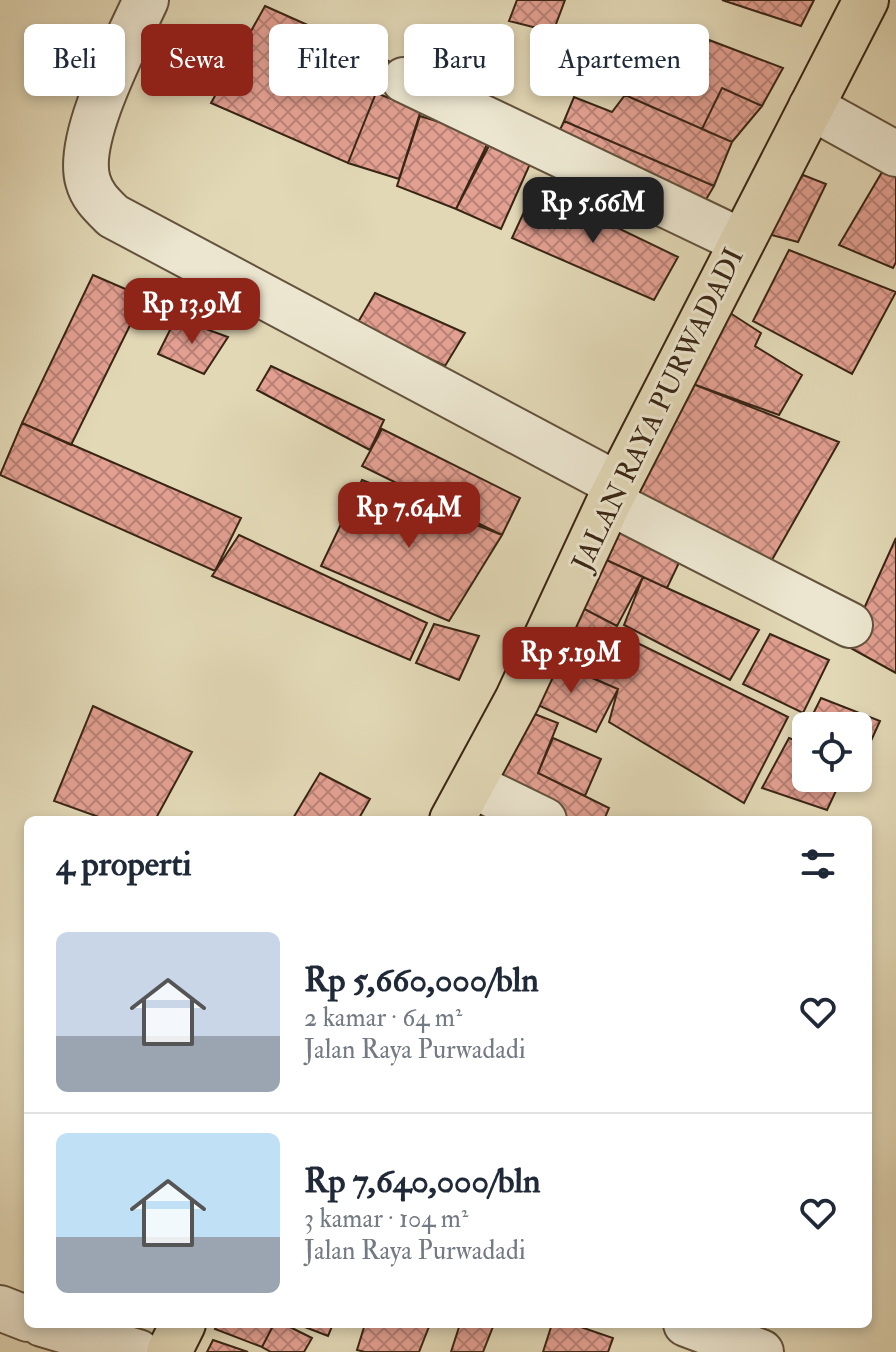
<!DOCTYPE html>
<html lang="id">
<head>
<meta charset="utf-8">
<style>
	:root { --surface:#fff; --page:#f2f2f3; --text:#1f2937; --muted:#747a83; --line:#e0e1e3; --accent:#8f2418 }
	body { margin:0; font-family:"IM FELL Double Pica",serif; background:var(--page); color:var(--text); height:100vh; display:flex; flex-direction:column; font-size:30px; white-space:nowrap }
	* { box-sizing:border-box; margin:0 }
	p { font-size:26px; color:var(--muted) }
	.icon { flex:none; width:44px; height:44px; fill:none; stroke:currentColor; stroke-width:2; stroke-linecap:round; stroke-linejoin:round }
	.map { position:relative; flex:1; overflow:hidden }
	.panel { position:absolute; left:24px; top:816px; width:848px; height:512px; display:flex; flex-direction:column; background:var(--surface); border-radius:12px; box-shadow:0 4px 12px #0003 }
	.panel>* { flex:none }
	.hud { position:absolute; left:24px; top:24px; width:848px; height:72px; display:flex; gap:16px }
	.fabs { position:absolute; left:792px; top:712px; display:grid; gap:16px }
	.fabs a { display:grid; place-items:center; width:80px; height:80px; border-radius:12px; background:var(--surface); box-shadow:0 4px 12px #0003; font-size:40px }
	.price { position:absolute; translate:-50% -68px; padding:0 18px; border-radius:16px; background:var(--accent); color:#fff; font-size:26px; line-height:52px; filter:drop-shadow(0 2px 4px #0008) }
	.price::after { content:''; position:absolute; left:50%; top:48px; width:24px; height:18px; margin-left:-12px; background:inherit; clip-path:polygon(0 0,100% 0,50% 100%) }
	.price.on { background:#222; color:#fff }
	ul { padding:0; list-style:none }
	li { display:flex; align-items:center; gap:24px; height:200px; padding:0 32px }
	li+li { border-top:2px solid var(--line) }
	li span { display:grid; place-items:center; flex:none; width:224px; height:160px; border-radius:12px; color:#555 }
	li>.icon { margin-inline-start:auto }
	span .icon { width:96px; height:96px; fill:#fffc; stroke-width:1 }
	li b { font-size:34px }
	h2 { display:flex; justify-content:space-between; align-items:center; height:96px; padding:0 32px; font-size:34px }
	.chip { padding:0 28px; border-radius:12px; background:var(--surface); box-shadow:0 4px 12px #0003; font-size:28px; line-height:72px }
	.chip.on { background:var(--accent); color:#fff }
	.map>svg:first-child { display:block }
</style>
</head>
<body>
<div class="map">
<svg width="896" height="1352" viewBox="0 0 896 1352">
	<defs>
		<pattern id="building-cross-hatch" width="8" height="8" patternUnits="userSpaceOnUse" patternTransform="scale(2)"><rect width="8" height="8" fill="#e3a092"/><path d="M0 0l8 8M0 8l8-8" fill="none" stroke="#b98276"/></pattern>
	</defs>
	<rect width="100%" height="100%" fill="#e2d8b6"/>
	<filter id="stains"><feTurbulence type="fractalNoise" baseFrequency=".0025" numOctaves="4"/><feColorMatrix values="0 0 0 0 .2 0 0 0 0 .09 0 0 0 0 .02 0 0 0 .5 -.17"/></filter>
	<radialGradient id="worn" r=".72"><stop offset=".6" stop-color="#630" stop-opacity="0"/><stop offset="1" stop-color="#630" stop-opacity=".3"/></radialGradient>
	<path fill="url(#building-cross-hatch)" stroke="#392514" stroke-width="2" d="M517 0H565L553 32 509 21Z
		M722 0H814L801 26Z
		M265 6 395 64 376 93 348 163 211 103Z
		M709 40 783 68 762 106 722 88 702 129 625 95 641 57 692 82Z
		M722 88 762 106 732 142 702 129Z
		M376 93 421 110 399 179 348 163Z
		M625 95 732 142 714 186 564 121 574 97 612 112Z
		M420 116 449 125 494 130 456 209 397 186Z
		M564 121 714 186 698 213 553 145Z
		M493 138 534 155 501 229 456 209Z
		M885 167 896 174V262L893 268 839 245Z
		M803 175 826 184 798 242 764 233Z
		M535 188 678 257 654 300 512 238Z
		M789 250 896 292 852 374 753 321Z
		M93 275 144 297 71 445 22 423Z
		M375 293 465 333 445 366 357 324Z
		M727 311 761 333 755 346 802 375 779 415 693 384Z
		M176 318 228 337 204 374 158 354Z
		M271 366 384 420 370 450 257 390Z
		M693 384 839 442 764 574 625 495Z
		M22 423 241 518 215 571 0 475Z
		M382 429 520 498 502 535 362 466Z
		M362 480 502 535 449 621 321 566Z
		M620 516 686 548 667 588 598 556Z
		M239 535 427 623 410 660 212 576Z
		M896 538V673L847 646Z
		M598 556 643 577 617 626 573 603Z
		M643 577 759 630 730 680 624 625Z
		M573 603 617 626 588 676 545 658Z
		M434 624 479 636 459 680 416 663Z
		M617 633 788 717 744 803 609 722 618 689 588 676Z
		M770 634 829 660 803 713 743 684Z
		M545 658 618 689 596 732 525 699Z
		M821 698 880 721 860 765 858 763V726H807Z
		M93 706 192 752 155 820H107L54 801Z
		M514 706 558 723 538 773 609 808 604 820H558L486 783Z
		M553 738 601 759 585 796 538 773Z
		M789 738 806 745V778H842L827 810 762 788Z
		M320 773 370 799 358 820H292Z
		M218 1324H274L262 1347 215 1329Z
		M274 1324H284L312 1338 304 1352H271L262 1347Z
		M297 1324H333L328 1336Z
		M365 1324H430L419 1352H365L357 1350Z
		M460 1324H494L483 1352H451Z
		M552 1324H572L613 1338 608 1352H543Z
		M213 1340 248 1352H207Z"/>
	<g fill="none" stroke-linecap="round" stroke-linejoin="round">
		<g stroke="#63523c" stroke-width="48">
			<path id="minor" d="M146 0C127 42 75 138 88 181 92 196 102 205 113 216L618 485
				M404 80 741 241
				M811 107 896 154
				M609 502 850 625
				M472 785 544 820
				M0 1308 28 1319
				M42 1324 138 1352
				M686 1324 761 1352"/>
		</g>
		<g stroke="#392514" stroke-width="48">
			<path id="major" d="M452 820 517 700 609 502 866 0
				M169 1352 183 1324"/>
		</g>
		<use href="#minor" stroke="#ece6d0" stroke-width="44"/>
		<use href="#major" stroke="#e2d8b6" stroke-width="44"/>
	</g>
	<g text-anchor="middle" stroke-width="6" stroke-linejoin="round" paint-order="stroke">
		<g font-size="28" fill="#392514" stroke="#ece6d0">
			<text transform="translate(657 409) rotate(-64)" y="10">JALAN RAYA PURWADADI</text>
		</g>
	</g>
	<rect width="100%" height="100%" filter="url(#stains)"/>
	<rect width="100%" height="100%" fill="url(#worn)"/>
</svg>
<div class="fabs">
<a><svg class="icon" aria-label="locate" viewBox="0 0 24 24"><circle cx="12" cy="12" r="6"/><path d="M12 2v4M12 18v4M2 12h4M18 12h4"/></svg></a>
</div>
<b class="price on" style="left:593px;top:245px">Rp 5.66M</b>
<b class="price" style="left:192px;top:346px">Rp 13.9M</b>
<b class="price" style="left:409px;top:550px">Rp 7.64M</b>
<b class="price" style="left:571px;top:695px">Rp 5.19M</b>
<div class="hud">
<a class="chip">Beli</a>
<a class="chip on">Sewa</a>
<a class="chip">Filter</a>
<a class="chip">Baru</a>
<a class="chip">Apartemen</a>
</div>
<section class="panel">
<h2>4 properti<svg class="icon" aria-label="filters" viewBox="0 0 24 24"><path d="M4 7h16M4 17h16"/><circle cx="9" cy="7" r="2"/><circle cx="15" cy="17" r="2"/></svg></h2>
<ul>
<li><span style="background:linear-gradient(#c9d6e8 65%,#9aa5b1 0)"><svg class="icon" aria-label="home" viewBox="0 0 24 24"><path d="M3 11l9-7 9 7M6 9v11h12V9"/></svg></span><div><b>Rp 5,660,000/bln</b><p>2 kamar · 64 m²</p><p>Jalan Raya Purwadadi</p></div><svg class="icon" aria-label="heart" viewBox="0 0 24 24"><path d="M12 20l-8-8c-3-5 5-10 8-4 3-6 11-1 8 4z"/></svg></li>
<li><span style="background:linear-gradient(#bfe0f5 65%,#9aa5b1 0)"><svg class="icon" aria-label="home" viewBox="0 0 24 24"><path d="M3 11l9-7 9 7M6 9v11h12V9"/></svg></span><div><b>Rp 7,640,000/bln</b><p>3 kamar · 104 m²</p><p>Jalan Raya Purwadadi</p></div><svg class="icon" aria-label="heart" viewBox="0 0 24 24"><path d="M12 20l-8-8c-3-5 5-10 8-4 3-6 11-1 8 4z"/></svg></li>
</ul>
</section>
</div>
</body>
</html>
